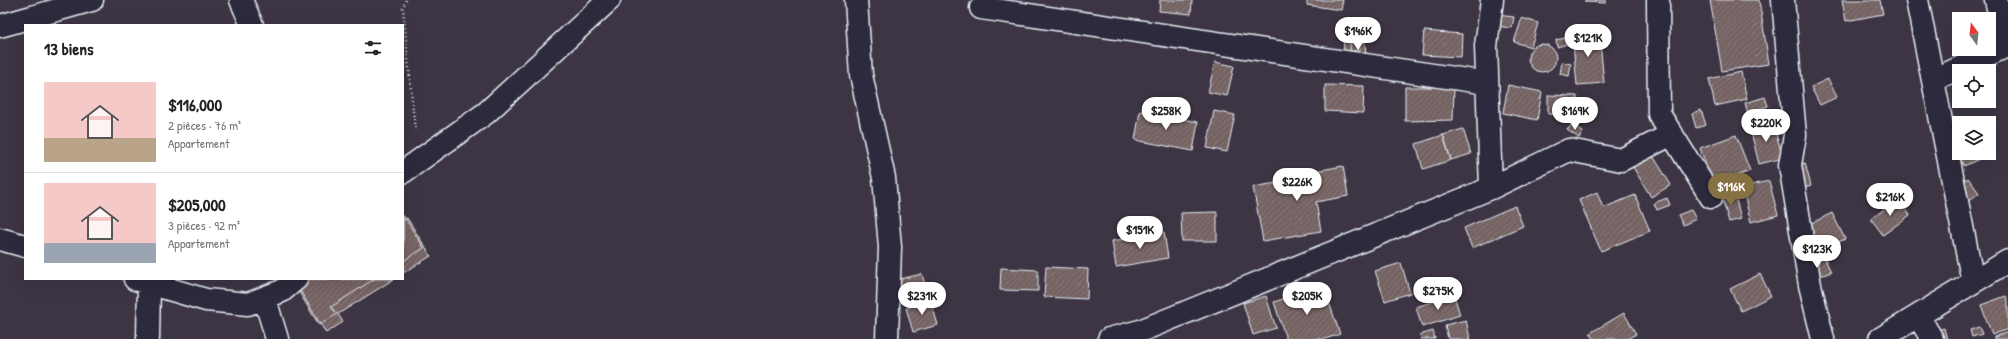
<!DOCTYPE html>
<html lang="fr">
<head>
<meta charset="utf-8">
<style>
	:root { --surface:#fff; --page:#f2f2f2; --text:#222; --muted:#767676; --line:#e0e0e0; --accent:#857141 }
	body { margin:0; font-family:"Patrick Hand",sans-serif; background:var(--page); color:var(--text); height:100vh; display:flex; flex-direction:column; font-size:15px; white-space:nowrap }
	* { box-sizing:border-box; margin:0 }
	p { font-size:13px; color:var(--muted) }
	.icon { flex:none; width:22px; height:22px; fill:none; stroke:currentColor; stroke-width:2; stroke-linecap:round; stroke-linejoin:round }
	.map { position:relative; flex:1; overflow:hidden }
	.side { position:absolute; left:24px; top:24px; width:380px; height:256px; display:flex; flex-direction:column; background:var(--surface); border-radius:0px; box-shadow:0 4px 16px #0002 }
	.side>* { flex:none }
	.needle { width:26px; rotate:345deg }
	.buttons { position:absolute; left:1952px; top:12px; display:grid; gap:8px }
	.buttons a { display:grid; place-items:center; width:44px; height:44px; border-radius:0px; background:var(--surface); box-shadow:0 4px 16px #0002; font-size:20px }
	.price { position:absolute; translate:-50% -34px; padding:0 9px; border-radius:14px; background:#fff; color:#222; font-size:13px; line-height:26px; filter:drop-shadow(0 1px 2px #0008) }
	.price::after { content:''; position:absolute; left:50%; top:24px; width:12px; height:9px; margin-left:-6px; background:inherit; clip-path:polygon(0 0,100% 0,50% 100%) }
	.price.selected { background:var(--accent); color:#fff }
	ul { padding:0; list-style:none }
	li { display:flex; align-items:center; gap:12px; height:100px; padding:0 20px }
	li+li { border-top:1px solid var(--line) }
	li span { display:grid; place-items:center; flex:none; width:112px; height:80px; border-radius:0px; color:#555 }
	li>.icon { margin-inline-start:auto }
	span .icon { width:48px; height:48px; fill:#fffc; stroke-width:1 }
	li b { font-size:17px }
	h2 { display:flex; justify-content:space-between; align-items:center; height:48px; padding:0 20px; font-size:17px }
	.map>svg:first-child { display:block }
</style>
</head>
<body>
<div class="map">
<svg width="2008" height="339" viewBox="0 0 2008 339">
	<defs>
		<pattern id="building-hatch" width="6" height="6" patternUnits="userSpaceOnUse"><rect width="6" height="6" fill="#756262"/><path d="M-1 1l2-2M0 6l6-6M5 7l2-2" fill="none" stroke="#897979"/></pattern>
	</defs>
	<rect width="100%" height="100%" fill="#3d3544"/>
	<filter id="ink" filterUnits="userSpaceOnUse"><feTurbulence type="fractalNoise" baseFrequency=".025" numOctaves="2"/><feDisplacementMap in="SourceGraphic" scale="8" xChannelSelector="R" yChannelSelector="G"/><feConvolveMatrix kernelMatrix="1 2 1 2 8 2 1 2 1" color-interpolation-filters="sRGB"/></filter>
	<g filter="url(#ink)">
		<path fill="url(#building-hatch)" stroke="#e8f1f8" d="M1160 0H1192L1191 14 1159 11Z
			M1307 0H1343L1341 10 1307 5Z
			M1585 0H1606V3L1585 2Z
			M1710 0H1759L1769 64 1722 71Z
			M1842 0H1880L1883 14 1846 21Z
			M1497 15 1514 17 1512 28 1495 26Z
			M1522 18 1538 23 1531 47 1514 42Z
			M1424 31 1462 34 1461 57 1422 55Z
			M1599 31 1604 83 1577 85 1572 33Z
			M1358 34 1360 50 1344 52 1343 35Z
			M1569 37 1571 43 1557 47 1556 40Z
			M1365 42 1366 58 1351 60 1350 43Z
			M1528 58a14 14 0 1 1 28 0a14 14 0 1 1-28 0Z
			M1215 62 1234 66 1227 96 1208 92Z
			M1562 62 1571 64 1569 76 1560 74Z
			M1741 72 1747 99 1715 106 1709 79Z
			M1828 79 1837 97 1820 105 1811 87Z
			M1325 85 1364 86 1363 113 1325 111Z
			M1508 85 1542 92 1537 120 1503 113Z
			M1405 87H1454L1453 120 1405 121Z
			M1548 95 1577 96V115L1548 114Z
			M1765 97 1768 106 1755 110 1756 116 1749 117 1745 103Z
			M1701 110 1706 125 1696 128 1692 114Z
			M1140 111 1198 122 1193 151 1135 140Z
			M1214 111 1235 115 1227 152 1207 148Z
			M1773 123 1783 158 1759 164 1750 128Z
			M1572 124 1583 132 1579 138 1567 130Z
			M1463 129 1471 154 1451 160 1443 135Z
			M1443 135 1451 160 1423 169 1416 144Z
			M1736 135 1750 171 1713 185 1700 148Z
			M1959 145V153L1989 152 1990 154 1964 166 1954 147Z
			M1647 146 1671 185 1651 197 1628 159Z
			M1805 163 1811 186 1797 190 1791 167Z
			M1343 166 1348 196 1316 202 1321 231 1263 241 1253 187 1294 180 1293 175Z
			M1968 178 1979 193 1967 202 1956 187Z
			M1769 181 1778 215 1751 222 1742 187Z
			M1734 191 1741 219 1729 222 1721 195Z
			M1597 192 1603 208 1635 195 1650 231 1601 251 1579 200Z
			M1667 198 1670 205 1657 210 1654 203Z
			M1898 199 1910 215 1883 235 1871 219Z
			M1515 206 1523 226 1472 248 1464 228Z
			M1691 210 1696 219 1683 225 1678 215Z
			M1217 212V241H1182L1181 213Z
			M1832 213 1845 239 1815 252 1804 227Z
			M403 215 424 248 403 261Z
			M407 218 431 256 403 273V220Z
			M1164 232 1168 258 1116 267 1112 241Z
			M1824 257 1831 272 1808 281 1803 266Z
			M1401 263 1410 293 1385 301 1375 271Z
			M1046 267 1088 269 1087 299 1044 297Z
			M1001 268 1038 270V291L1000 290Z
			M922 274 927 292 896 299 891 281Z
			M1760 274 1771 296 1741 311 1730 289Z
			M291 279H374L331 307 337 314 319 325Z
			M298 279H394L338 314 343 322 326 333 294 281Z
			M1323 285 1340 334 1325 339H1286L1274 302Z
			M1454 295 1460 315 1422 327 1416 307Z
			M1266 296 1276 328 1253 335 1243 303Z
			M2006 296 2008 301V329L1992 335 1981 305Z
			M931 301 938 325 913 332 906 308Z
			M1624 313 1636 334 1627 339H1594L1590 333Z
			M1466 320 1470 339H1448L1445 325Z
			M1979 327 1982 334 1972 337 1970 330Z
			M1944 328 1947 339H1928L1926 333Z
			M1433 331 1435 339H1421L1420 335Z
			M2008 332V339H1994V337Z"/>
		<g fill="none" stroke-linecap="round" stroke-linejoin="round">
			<g stroke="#e8f1f8" stroke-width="25">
				<path id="minor" d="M241 0 252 25
					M856 0 861 75 884 178 890 247 887 339
					M1658 0 1659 114 1711 197
					M1783 0 1795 135 1790 165 1810 285 1823 339
					M1917 0 1973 282
					M981 8 1487 83
					M0 26 92 0
					M1933 80 2007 46 1996 0
					M403 172 486 113 609 0
					M1491 188 1569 150 1621 160 1672 134
					M0 239 25 246
					M135 279 206 300 248 304 282 291 296 279
					M265 299 277 339
					M1918 316 1932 339
					M148 339 149 283
					M1109 339 1140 331 1491 188 1486 46 1492 0
					M1880 339 2008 261"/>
			</g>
			<path stroke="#e8f1f8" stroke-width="2.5" stroke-dasharray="1 3" stroke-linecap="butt" d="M406 0 403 8 415 131"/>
			<use href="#minor" stroke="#2f2a3d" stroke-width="22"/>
		</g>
	</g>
</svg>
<div class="buttons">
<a><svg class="needle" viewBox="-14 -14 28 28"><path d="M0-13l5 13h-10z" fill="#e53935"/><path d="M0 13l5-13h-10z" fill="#767676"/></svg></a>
<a><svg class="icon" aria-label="locate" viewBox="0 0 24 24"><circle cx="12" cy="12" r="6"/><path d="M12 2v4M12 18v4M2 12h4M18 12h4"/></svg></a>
<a><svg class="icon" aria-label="layers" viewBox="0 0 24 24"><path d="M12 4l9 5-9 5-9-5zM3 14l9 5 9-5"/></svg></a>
</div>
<b class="price" style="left:1358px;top:51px">$146K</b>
<b class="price" style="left:1588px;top:58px">$121K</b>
<b class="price" style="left:1166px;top:131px">$258K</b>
<b class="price" style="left:1575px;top:131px">$169K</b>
<b class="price" style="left:1766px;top:143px">$220K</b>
<b class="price" style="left:1297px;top:202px">$226K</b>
<b class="price selected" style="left:1731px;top:207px">$116K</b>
<b class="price" style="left:1890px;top:217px">$216K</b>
<b class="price" style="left:1140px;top:250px">$151K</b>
<b class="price" style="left:1817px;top:269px">$123K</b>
<b class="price" style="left:1438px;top:311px">$275K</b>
<b class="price" style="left:922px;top:316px">$231K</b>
<b class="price" style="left:1307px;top:316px">$205K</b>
<section class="side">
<h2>13 biens<svg class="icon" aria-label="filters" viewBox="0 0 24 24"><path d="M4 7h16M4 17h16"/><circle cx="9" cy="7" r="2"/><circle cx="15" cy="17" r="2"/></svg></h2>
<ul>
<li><span style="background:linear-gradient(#f6c9c9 70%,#b9a48a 0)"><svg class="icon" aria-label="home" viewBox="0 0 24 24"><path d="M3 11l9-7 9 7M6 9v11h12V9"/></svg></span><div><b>$116,000</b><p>2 pièces · 76 m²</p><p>Appartement</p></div></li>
<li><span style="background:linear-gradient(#f6c9c9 75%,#9aa5b1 0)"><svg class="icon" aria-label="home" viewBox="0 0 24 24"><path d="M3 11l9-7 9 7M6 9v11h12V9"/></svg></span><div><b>$205,000</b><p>3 pièces · 92 m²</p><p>Appartement</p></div></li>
</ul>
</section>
</div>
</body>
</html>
